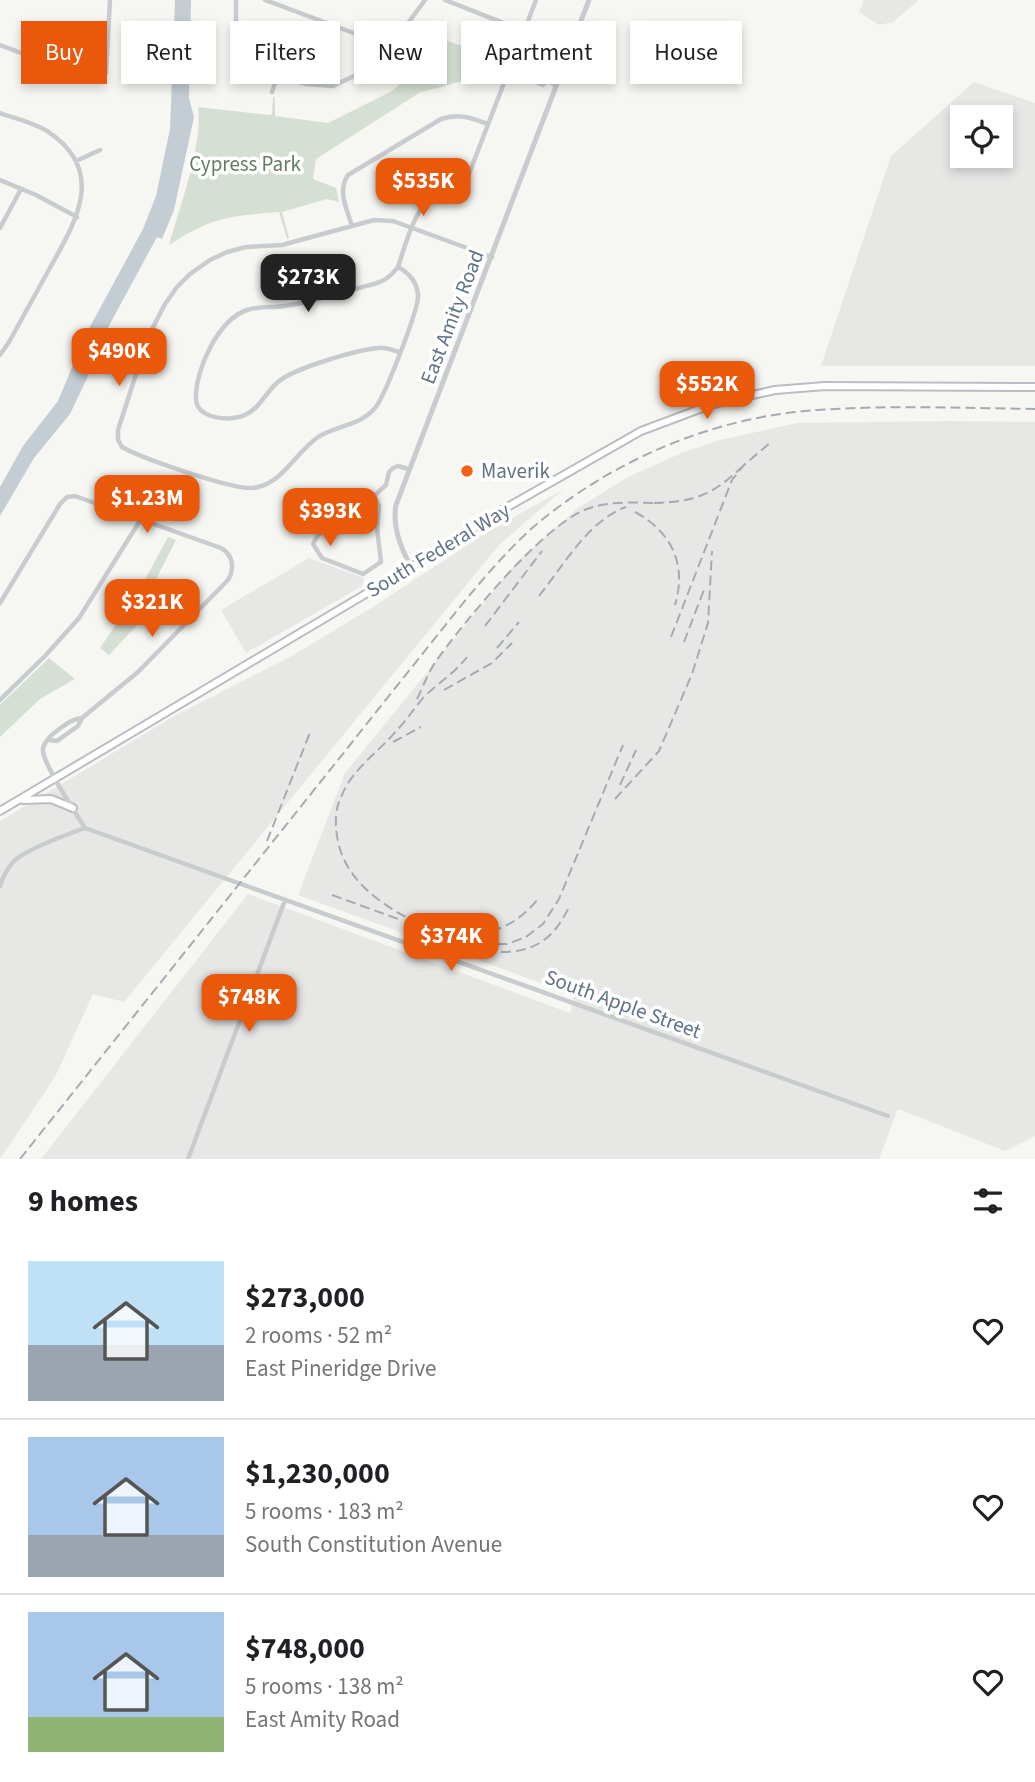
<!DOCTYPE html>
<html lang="en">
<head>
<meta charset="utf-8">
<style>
	:root { --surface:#fff; --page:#f2f2f2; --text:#202124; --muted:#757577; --line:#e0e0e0; --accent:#ea580c }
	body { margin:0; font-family:"Source Sans 3",sans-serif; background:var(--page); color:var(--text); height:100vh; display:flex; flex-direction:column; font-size:26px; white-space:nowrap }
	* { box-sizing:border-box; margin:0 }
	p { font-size:23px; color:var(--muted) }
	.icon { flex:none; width:38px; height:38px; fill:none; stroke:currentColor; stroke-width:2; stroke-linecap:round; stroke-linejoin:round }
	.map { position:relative; height:1159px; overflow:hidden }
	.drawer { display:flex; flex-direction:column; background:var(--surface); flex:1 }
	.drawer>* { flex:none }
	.guide { position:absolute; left:21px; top:21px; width:994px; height:63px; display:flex; gap:14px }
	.tools { position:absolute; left:950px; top:105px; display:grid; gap:14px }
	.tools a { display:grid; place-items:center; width:63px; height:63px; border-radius:0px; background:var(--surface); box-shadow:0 4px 10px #0003; font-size:35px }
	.price { position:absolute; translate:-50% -60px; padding:0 16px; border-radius:14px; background:var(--accent); color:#fff; font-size:23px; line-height:46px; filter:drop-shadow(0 2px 4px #0008) }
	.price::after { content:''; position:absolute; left:50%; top:42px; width:21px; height:16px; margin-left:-10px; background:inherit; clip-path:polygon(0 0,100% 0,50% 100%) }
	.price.current { background:#222; color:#fff }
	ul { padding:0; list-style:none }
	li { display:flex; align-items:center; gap:21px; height:175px; padding:0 28px }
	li+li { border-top:2px solid var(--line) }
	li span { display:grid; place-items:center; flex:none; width:196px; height:140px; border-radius:0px; color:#555 }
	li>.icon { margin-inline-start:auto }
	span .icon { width:84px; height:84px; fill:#fffc; stroke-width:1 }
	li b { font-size:30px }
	h2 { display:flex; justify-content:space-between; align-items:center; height:84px; padding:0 28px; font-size:30px }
	.pill { padding:0 24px; border-radius:0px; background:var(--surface); box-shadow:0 4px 10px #0003; font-size:24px; line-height:63px }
	.pill.current { background:var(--accent); color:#fff }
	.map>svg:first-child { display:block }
</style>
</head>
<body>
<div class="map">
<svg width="1035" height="1159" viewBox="0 0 1035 1159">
	<rect width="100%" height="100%" fill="#f6f7f2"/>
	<path fill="#e7e8e6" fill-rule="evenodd" d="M864 0H919L893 22 879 25 859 12Z
		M974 82 1035 103V366H821L891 156ZM962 117H1001V156H962Z
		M950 421 1035 422V1136L1005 1151 898 1109 879 1159H41L248 894 570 1013 574 995 298 895 345 773 517 562 578 508 628 477 684 452 720 440 797 423Z
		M564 489 500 544 124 1002 93 994 55 1077 0 1159V821L176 715 290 657 373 607 489 531Z
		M309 558 364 578 362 586 246 653 221 610Z"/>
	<path fill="#d6dfd3" d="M439 38 473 50 480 58 477 66 501 75 500 78 476 69 472 78 419 93 316 159 313 179 336 188 339 202 327 199 282 212 289 238 287 239 279 212C229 216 212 217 169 245 180 206 203 145 198 107L269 115 272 114 273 97H275V116L328 123 392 91 406 78Z
		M168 537 176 540 155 581 170 590 109 655 100 648 140 589Z
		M49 658 75 679 40 699 0 737V705Z"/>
	<path fill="#c3cdd3" d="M175 0H191L189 98 194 117 174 210 162 239 157 237 98 346 88 376 70 414 34 458 0 516V487L23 446 58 401 85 336 143 229 156 196 170 129Z"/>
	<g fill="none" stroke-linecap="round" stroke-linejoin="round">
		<g stroke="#babec4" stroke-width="10">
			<path id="secondary" d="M23 800 51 799 73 808
				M0 811 411 567 504 509 641 431 713 404 775 390 825 386 1035 387"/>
		</g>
		<path stroke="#c8cccf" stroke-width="4.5" d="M265 0 391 47
			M445 0 524 31
			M236 29V0
			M0 45 94 80 102 79 106 73 110 0
			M278 75 306 84 333 86 371 68 381 60 425 0
			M547 81 546 76 520 66 516 69V74L543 85 547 81 556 85
			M272 92 281 65
			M0 113C16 119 36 123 50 133 106 172 76 221 51 266 37 291 23 317 9 342L0 355
			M76 161 100 150
			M0 180 36 195 77 217
			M352 226C347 209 337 191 348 175L441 119C459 113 471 118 488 124
			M0 228 21 189
			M398 267C409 273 417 282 418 295 419 309 384 398 375 408 360 426 337 425 318 437 295 453 283 484 253 488 233 490 141 458 122 447L118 440V430L148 337 165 304 177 287 190 274 210 260 227 252 246 247 282 245 374 220 393 221 492 257
			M399 352C392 350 386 347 378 348 357 350 294 368 278 382 266 392 259 409 245 415 230 422 197 419 196 399 195 370 218 320 247 310 259 306 272 308 284 306 307 303 329 296 351 290 361 287 373 285 382 281 389 278 393 273 398 267 404 249 414 212 428 201 441 191 456 193 467 179L536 0
			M374 496 379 506 377 528 381 562 363 574 322 558 313 544 318 535 374 496 386 485 389 472 393 468 398 466 408 469
			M0 603 60 504 67 497 75 496 221 548C233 555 235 568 228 580L138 672 82 718
			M0 700 45 656 79 618 141 519
			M49 740 57 741 78 726 82 718C72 719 66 724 58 730 52 734 42 744 43 751 44 766 76 813 85 828L888 1116
			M0 886C3 877 7 868 14 861 27 849 68 834 85 828
			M188 1159 285 900"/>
		<path stroke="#c8cccf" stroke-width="5" d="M411 567C401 548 392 527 396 505L589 0"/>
		<use href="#secondary" stroke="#fff" stroke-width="6"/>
		<path stroke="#a5abb2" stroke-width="2" stroke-dasharray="10 5" stroke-linecap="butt" d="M654 503C696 502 714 494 744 465
			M635 512C672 532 687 565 675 605
			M539 596C563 566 589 520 626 507
			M485 626 542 551
			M671 637 732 480 744 465 770 443
			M684 642 705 587
			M497 648 519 622
			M444 690 492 663 512 643
			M417 699C423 687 428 673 436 661 465 621 543 525 587 509 611 500 638 503 662 503
			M393 742 421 727
			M620 785 636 750
			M615 799 659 751 692 674 708 623 712 551
			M267 841 311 730
			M332 895 398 919
			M462 934C493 936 519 923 538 899
			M446 936C400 916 345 890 337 836 335 822 335 808 342 795 353 768 379 752 397 730 407 720 414 708 424 697 438 683 455 673 467 657
			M453 938 485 944H507L526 937 543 924 559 899 623 745
			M501 952C537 952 555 937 570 905
			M20 1159 459 608C482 580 505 553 531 529 610 461 712 417 817 410 889 405 962 408 1035 409"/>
	</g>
	<circle fill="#f46115" stroke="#fff" stroke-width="2.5" cx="467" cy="471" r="7"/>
	<g text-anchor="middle" stroke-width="7" stroke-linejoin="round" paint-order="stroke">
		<g font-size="21" fill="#647d62" stroke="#fff">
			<text x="245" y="171">Cypress Park</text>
		</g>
		<g font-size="21" fill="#627387" stroke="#fff">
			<text transform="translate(452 317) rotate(-69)" y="7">East Amity Road</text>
			<text transform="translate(438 550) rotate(-31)" y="7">South Federal Way</text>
			<text transform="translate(623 1004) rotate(20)" y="7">South Apple Street</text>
		</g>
		<g font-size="21" fill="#627387" stroke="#fff" text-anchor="start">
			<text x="481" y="478">Maverik</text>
		</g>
	</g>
</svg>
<div class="tools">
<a><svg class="icon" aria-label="locate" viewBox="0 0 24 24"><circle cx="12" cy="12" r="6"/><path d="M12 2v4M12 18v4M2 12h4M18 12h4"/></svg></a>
</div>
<b class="price" style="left:423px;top:218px">$535K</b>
<b class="price current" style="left:308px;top:314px">$273K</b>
<b class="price" style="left:119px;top:388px">$490K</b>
<b class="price" style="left:707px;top:421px">$552K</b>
<b class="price" style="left:147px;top:535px">$1.23M</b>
<b class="price" style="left:330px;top:548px">$393K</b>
<b class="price" style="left:152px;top:639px">$321K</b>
<b class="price" style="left:451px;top:973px">$374K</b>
<b class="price" style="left:249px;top:1034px">$748K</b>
<div class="guide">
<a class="pill current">Buy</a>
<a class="pill">Rent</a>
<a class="pill">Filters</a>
<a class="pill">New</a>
<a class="pill">Apartment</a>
<a class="pill">House</a>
</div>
</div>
<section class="drawer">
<h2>9 homes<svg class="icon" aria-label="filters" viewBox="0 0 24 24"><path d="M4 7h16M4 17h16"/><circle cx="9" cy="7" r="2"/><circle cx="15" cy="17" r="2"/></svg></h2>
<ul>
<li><span style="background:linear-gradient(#bfe0f5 60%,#9aa5b1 0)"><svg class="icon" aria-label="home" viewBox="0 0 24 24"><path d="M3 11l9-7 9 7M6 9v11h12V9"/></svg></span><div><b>$273,000</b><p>2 rooms · 52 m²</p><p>East Pineridge Drive</p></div><svg class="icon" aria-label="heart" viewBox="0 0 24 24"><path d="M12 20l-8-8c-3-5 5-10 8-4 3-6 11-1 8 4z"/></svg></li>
<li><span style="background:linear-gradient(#a9c7e8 70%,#9aa5b1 0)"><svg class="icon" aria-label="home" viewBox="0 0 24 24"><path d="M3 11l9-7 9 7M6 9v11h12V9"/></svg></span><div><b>$1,230,000</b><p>5 rooms · 183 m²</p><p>South Constitution Avenue</p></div><svg class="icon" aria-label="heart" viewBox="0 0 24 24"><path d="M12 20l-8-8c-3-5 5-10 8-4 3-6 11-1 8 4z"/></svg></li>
<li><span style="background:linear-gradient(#a9c7e8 75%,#8fb573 0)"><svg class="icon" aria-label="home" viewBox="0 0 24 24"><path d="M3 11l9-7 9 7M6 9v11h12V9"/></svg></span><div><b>$748,000</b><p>5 rooms · 138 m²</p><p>East Amity Road</p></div><svg class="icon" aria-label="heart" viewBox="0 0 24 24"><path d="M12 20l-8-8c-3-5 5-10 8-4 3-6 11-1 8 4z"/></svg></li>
</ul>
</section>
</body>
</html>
